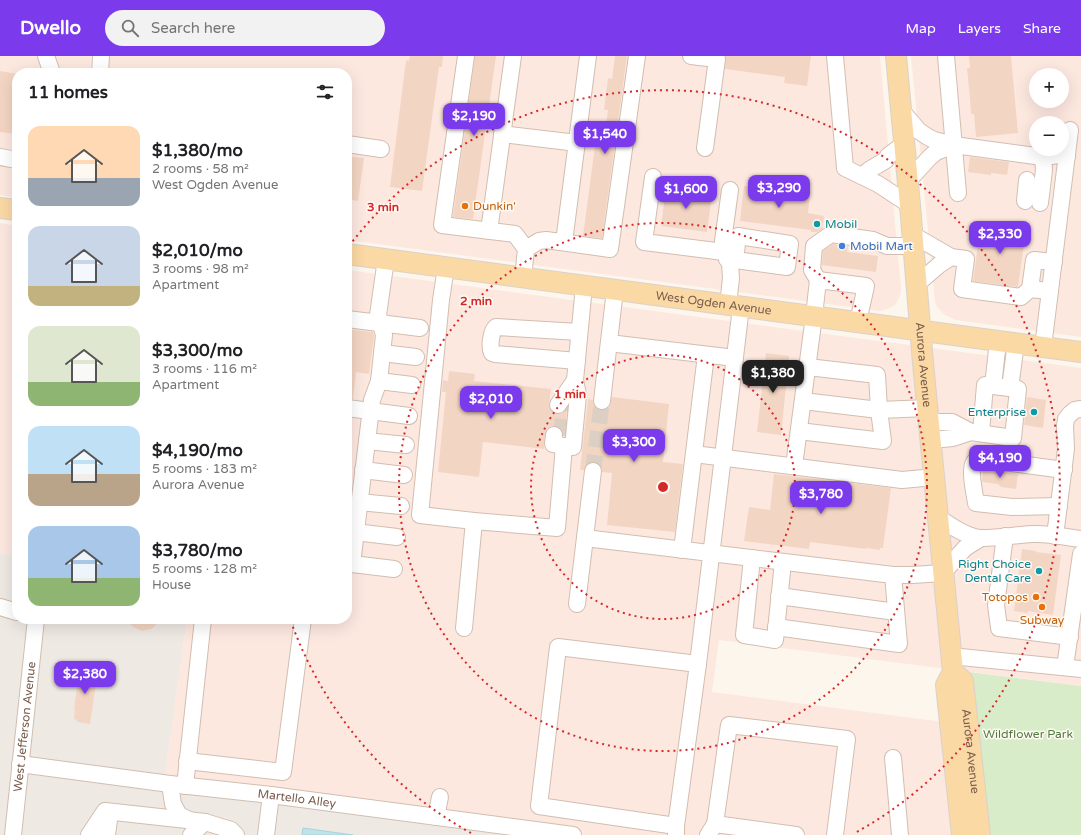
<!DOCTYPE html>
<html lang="en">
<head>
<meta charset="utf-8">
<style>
	:root { --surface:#fff; --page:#f2f2f2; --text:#202124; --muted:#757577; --accent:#7c3aed }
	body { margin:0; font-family:"Varela Round",sans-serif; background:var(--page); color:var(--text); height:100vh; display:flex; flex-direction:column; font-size:15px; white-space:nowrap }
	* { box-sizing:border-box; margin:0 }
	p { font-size:13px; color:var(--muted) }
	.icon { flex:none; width:22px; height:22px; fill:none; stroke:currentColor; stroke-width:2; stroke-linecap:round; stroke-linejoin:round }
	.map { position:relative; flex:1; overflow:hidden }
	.details { position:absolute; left:12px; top:12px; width:340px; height:556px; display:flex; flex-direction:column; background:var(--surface); border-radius:16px; box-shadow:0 4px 16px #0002 }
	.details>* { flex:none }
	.tools { position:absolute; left:1029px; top:12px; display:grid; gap:8px }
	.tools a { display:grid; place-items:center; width:40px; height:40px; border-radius:50%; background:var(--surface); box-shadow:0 4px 16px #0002; font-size:20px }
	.price { position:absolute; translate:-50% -34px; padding:0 9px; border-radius:8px; background:var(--accent); color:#fff; font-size:13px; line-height:26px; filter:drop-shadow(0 1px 2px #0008) }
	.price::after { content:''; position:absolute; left:50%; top:24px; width:12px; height:9px; margin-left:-6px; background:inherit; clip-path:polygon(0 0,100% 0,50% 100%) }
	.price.active { background:#222; color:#fff }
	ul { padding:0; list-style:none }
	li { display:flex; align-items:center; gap:12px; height:100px; padding:0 16px }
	li span { display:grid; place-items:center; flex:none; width:112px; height:80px; border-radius:12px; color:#555 }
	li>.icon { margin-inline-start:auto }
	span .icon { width:48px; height:48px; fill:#fffc; stroke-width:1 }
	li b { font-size:17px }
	h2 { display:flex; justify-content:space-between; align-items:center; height:48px; padding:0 16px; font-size:17px }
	header { display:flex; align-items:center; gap:24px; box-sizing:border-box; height:56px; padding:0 20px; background:var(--accent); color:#fff }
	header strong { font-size:19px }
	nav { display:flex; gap:22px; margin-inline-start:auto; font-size:14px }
	.search { width:280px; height:36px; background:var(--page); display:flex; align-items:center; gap:10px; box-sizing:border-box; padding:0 14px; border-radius:22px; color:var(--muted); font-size:15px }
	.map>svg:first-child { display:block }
</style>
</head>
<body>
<header>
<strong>Dwello</strong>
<div class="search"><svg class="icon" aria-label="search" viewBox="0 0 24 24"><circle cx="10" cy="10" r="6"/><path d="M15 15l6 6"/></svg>Search here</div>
<nav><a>Map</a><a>Layers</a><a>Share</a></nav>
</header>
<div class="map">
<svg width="1081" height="779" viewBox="0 0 1081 779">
	<rect width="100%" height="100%" fill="#fdf6ec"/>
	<path fill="#fde8e0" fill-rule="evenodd" d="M0 0H91L90 17H17V142L0 139Z
		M109 0H880L901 233 900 240 895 249 890 252 880 255 347 184V17H108Z
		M911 0H1081V281L956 264 945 259 937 251 935 246ZM1036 19H1062V45H1036ZM1036 67H1062V93H1036Z
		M0 167 17 170V499L0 498Z
		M347 214 1081 312V630L719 584 712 636 944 666 956 779H551L163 733 187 563H347Z"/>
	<path fill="#efe9e4" d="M0 498 17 499V563H187L163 733 551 779H0Z"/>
	<path fill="#d8ecc9" d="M969 616 1081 630V779H985Z"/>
	<path fill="#bfe3e8" stroke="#a5d3da" d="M303 772 353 779H302Z"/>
	<path fill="#f3d5c3" d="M410 0H443L442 11H439L422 135 390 131 406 4 409 5Z
		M475 0H496L473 163 453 161Z
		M615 0H627L602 182 583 180 595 90 603 91 608 54H604L608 22 612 23Z
		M726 0H811L807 30 784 27 785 21 725 13Z
		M969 0H1011L1018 77 976 81 974 58H971L970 43 967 12H970Z
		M0 15 17 18V78L0 76Z
		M347 100 364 102 358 145 347 143Z
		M970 101 1009 106 1007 119 991 117V119L968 116Z
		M744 130 810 138 808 157 824 160 822 173 817 176H811V174L740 165Z
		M666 132 712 139 707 176 661 170Z
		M984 167 1024 172 1022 187 1024 188 1018 231 973 225 979 182H982Z
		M833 188 848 190 847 196 878 200 876 216 822 209 823 195Z
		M347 273 373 276 374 280 369 318 356 316 353 343H347Z
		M766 297 789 300 781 379 757 376Z
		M449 315 475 318 474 325 551 333 549 349 550 353 553 357 558 358 562 357 567 352 565 380H563L562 375 559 371 555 370H550L546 374 545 378 544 387V393L483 386 479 421 438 416 446 336H442L443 324 448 325Z
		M612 341 669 348 663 406 683 408 675 476 607 469 612 417 602 416V412L599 408 594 406H589L586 409 584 414H580L588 343 593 344V348L596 352 601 354H605L609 351Z
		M1027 341 1046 344 1043 372 1024 369Z
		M983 413 1018 418 1016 433 1001 431 998 428 982 426Z
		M774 418 891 432 883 492H880V494L866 492V493L810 486 809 493 744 485 749 451 770 454Z
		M1022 493 1036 495V496L1061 499 1053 559 1028 555V557L1014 555Z
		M126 563H159L155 570 151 573 142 575 133 571Z
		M85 612 98 614 90 668 77 666V664L74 663 75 653H74L77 631H76L77 622 79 623 80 613H85Z"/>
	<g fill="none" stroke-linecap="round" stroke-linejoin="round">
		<path stroke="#dcd0c4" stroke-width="16" stroke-dasharray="16 8" stroke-linecap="butt" d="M561 379 564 349
			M593 415 602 345"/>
		<g stroke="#d1beb0" stroke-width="18">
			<g id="minor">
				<path d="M46 0 52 17"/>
				<path d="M466 0 442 169 515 178 526 193 523 222"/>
				<path d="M691 0 717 3 705 92"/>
				<path d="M835 0 845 112 878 128 910 149"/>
				<path d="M946 0 958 137"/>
				<path d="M100 17 101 0"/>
				<path d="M901 54 919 75 928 81 934 84 954 89 1043 101 1058 99 1067 100"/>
				<path d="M502 78 577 87"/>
				<path d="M347 88 381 93"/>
				<path d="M0 101 17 104"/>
				<path d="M862 120 869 114 886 104 888 100 904 88"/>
				<path d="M653 121 644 186 724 196"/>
				<path d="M908 125 930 101 936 96 954 89"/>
				<path d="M1025 145 1027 124"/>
				<path d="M1040 147 1044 114 1043 101"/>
				<path d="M489 175 513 0"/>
				<path d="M913 179 951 201 966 203 962 233 1021 241 1030 233 1050 235"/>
				<path d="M564 186 588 0"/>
				<path d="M526 193 539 185 546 184 610 193 637 0"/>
				<path d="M727 203 735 204 787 211 790 188 738 180 735 204"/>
				<path d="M446 211 441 244 420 459 474 465"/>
				<path d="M818 224 812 214 814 190 831 178 873 184 887 190H914"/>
				<path d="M917 228 939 209 951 201"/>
				<path d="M1030 233 1034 204 1054 206"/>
				<path d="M728 249 731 222 730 208 724 196 723 185 730 134"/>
				<path d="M347 263 420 272"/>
				<path d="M609 287 735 302"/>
				<path d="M1043 291 1070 74"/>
				<path d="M382 297 416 301"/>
				<path d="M577 305 495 298 492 297C489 291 491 275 496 271L579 276"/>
				<path d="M379 325 412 329"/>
				<path d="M993 330 998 285"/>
				<path d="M1010 332 1016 287"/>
				<path d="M602 345 615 234"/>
				<path d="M803 345 879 354 928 352"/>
				<path d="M558 349 575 324"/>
				<path d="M347 352 409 360"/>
				<path d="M929 366H952L971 376 1013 382 1018 333 985 329 981 377"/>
				<path d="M799 375 883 385 879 354 877 319 808 311"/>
				<path d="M554 379 553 388 560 389"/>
				<path d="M931 384 953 382 971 376"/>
				<path d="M367 385 406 389"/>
				<path d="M694 398 902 424 935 421"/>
				<path d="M794 410 814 260 818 224 866 230 858 266"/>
				<path d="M363 414 404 419"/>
				<path d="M359 446 401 450"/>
				<path d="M1059 450 1012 451 976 447C975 439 968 410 975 405 977 404 979 404 981 403L1064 414"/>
				<path d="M938 461C949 469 969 482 982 482 999 482 1015 479 1032 478 1048 477 1065 481 1081 483"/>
				<path d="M355 476 397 481"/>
				<path d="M1005 480 996 549 999 572 1070 581"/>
				<path d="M1055 480 1066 393 1065 370 1066 363 1070 358 1075 354 1081 353"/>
				<path d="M585 482 893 519H912L943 517 965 492 981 482"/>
				<path d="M682 494 706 299"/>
				<path d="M752 502 744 579 775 584 783 506"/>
				<path d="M347 507 352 508 372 344 379 325 384 279 378 259 386 203"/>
				<path d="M352 508 394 513"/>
				<path d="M779 540 896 556"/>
				<path d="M577 548 593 415"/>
				<path d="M0 551 17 556"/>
				<path d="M776 571 899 588 893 519"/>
				<path d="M464 572 474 465 557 472 564 390 573 391 578 339 575 324 584 230"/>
				<path d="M951 600 1081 613"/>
				<path d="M698 608 741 251"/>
				<path d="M1065 611 1081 498"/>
				<path d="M893 702 900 779"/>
				<path d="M187 705 283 716 303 563"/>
				<path id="s1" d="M20 708 170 728 271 739 573 779"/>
				<path d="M170 728 173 748 179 759 191 765"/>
				<path d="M185 730 203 563"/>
				<path d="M436 761 440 741"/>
				<path d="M715 768 796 779"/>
				<path id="s2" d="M13 779 36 563"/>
				<path d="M89 779 105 755 205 766 231 774 236 779"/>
				<path d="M107 779 110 756"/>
				<path d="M191 779 205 766"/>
				<path d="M266 779 271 739"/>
				<path d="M676 779V770L698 608 558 591 539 750 676 770"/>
				<path d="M708 779 715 768 729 669 847 683 835 779"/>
			</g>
		</g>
		<g stroke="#dad1cd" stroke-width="22">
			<g id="major">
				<path id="s3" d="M896 0 910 149 923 307 953 616 946 629 962 779"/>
				<path d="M0 152 17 154"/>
				<path id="s4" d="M347 198 1081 296"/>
				<path id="s5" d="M953 616 963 625 980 779"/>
			</g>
		</g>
		<use href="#minor" stroke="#fff" stroke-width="16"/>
		<use href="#major" stroke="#fbd9a5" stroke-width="20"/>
	</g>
	<g fill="none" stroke="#d62828" stroke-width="2" stroke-dasharray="2 4">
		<circle cx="663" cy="431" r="132"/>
		<circle cx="663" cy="431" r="264"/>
		<path d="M471 777A396 396 0 0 1 290 563M349 190A396 396 0 1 1 855 777"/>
	</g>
	<g fill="#e8710a" stroke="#fffaf3" stroke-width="1.5">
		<circle cx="465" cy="150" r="4"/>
		<circle cx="1036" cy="541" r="4"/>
		<circle cx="1042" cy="551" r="4"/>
	</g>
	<g fill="#0f9aa8" stroke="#fffaf3" stroke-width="1.5">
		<circle cx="817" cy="168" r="4"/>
		<circle cx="1034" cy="356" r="4"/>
		<circle cx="1039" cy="515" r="4"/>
	</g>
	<circle fill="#3f7fe0" stroke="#fffaf3" stroke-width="1.5" cx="842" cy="190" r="4"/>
	<g text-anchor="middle" stroke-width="3" stroke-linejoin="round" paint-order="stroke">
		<g font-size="12" fill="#c56008" stroke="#fffaf3" text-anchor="start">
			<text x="473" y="154">Dunkin'</text>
			<text x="1028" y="545" text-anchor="end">Totopos</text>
			<text x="1042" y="568" text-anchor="middle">Subway</text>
		</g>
		<g font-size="12" fill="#0d838f" stroke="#fffaf3" text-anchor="end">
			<text x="825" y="172" text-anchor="start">Mobil</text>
			<text x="1026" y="360">Enterprise</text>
			<text x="1031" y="512">Right Choice<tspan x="1031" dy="14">Dental Care</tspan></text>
		</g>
		<g font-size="12" fill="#366cbe" stroke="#fffaf3" text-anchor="start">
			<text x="850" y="194">Mobil Mart</text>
		</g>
		<g font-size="12" fill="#7a5c4d" stroke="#fffaf3">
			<text dy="4" stroke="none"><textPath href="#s4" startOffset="370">West Ogden Avenue</textPath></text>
			<text dy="4" stroke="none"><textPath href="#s3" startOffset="310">Aurora Avenue</textPath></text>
			<text dy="4" stroke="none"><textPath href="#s2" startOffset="109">West Jefferson Avenue</textPath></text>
			<text dy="4" stroke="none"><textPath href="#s5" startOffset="84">Aurora Avenue</textPath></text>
			<text dy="4" stroke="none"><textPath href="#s1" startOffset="279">Martello Alley</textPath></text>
		</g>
		<g font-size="12" fill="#537a41" stroke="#fffaf3">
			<text x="1028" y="682">Wildflower Park</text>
		</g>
	</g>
	<circle cx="663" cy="431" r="6" fill="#d62828" stroke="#fffaf3" stroke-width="2"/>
	<g font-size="12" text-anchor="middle" font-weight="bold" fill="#d62828" stroke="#fffaf3" stroke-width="3" stroke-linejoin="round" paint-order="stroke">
		<text x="383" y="155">3 min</text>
		<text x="476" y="249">2 min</text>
		<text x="570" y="342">1 min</text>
	</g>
</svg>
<div class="tools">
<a>+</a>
<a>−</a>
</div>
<b class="price" style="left:474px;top:81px">$2,190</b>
<b class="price" style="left:605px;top:99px">$1,540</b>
<b class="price" style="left:779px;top:153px">$3,290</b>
<b class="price" style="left:686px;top:154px">$1,600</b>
<b class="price" style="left:1000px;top:199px">$2,330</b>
<b class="price active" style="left:773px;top:338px">$1,380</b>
<b class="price" style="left:491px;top:364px">$2,010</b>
<b class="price" style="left:634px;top:407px">$3,300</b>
<b class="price" style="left:1000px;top:423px">$4,190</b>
<b class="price" style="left:821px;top:459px">$3,780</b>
<b class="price" style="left:85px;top:639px">$2,380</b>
<section class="details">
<h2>11 homes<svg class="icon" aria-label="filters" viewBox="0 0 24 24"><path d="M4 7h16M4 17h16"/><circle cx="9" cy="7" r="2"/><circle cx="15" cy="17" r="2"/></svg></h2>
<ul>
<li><span style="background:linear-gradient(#ffd9b3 65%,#9aa5b1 0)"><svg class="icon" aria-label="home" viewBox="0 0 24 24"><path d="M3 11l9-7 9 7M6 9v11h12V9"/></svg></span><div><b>$1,380/mo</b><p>2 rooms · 58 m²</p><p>West Ogden Avenue</p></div></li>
<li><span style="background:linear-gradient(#c9d6e8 75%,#c2b280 0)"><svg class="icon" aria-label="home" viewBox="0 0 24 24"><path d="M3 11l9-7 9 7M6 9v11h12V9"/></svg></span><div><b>$2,010/mo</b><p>3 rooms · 98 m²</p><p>Apartment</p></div></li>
<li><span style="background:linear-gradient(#dfe7d0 70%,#8fb573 0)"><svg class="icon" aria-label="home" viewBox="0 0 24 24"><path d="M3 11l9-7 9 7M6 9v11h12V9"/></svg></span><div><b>$3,300/mo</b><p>3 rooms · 116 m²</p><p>Apartment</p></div></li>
<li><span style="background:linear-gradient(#bfe0f5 60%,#b9a48a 0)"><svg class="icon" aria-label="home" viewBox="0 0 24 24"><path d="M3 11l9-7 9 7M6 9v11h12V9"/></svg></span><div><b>$4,190/mo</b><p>5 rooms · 183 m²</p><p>Aurora Avenue</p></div></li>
<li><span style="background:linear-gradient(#a9c7e8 65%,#8fb573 0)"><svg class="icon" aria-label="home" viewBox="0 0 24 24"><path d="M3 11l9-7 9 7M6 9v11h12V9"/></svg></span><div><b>$3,780/mo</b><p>5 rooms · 128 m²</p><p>House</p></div></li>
</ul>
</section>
</div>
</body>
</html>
